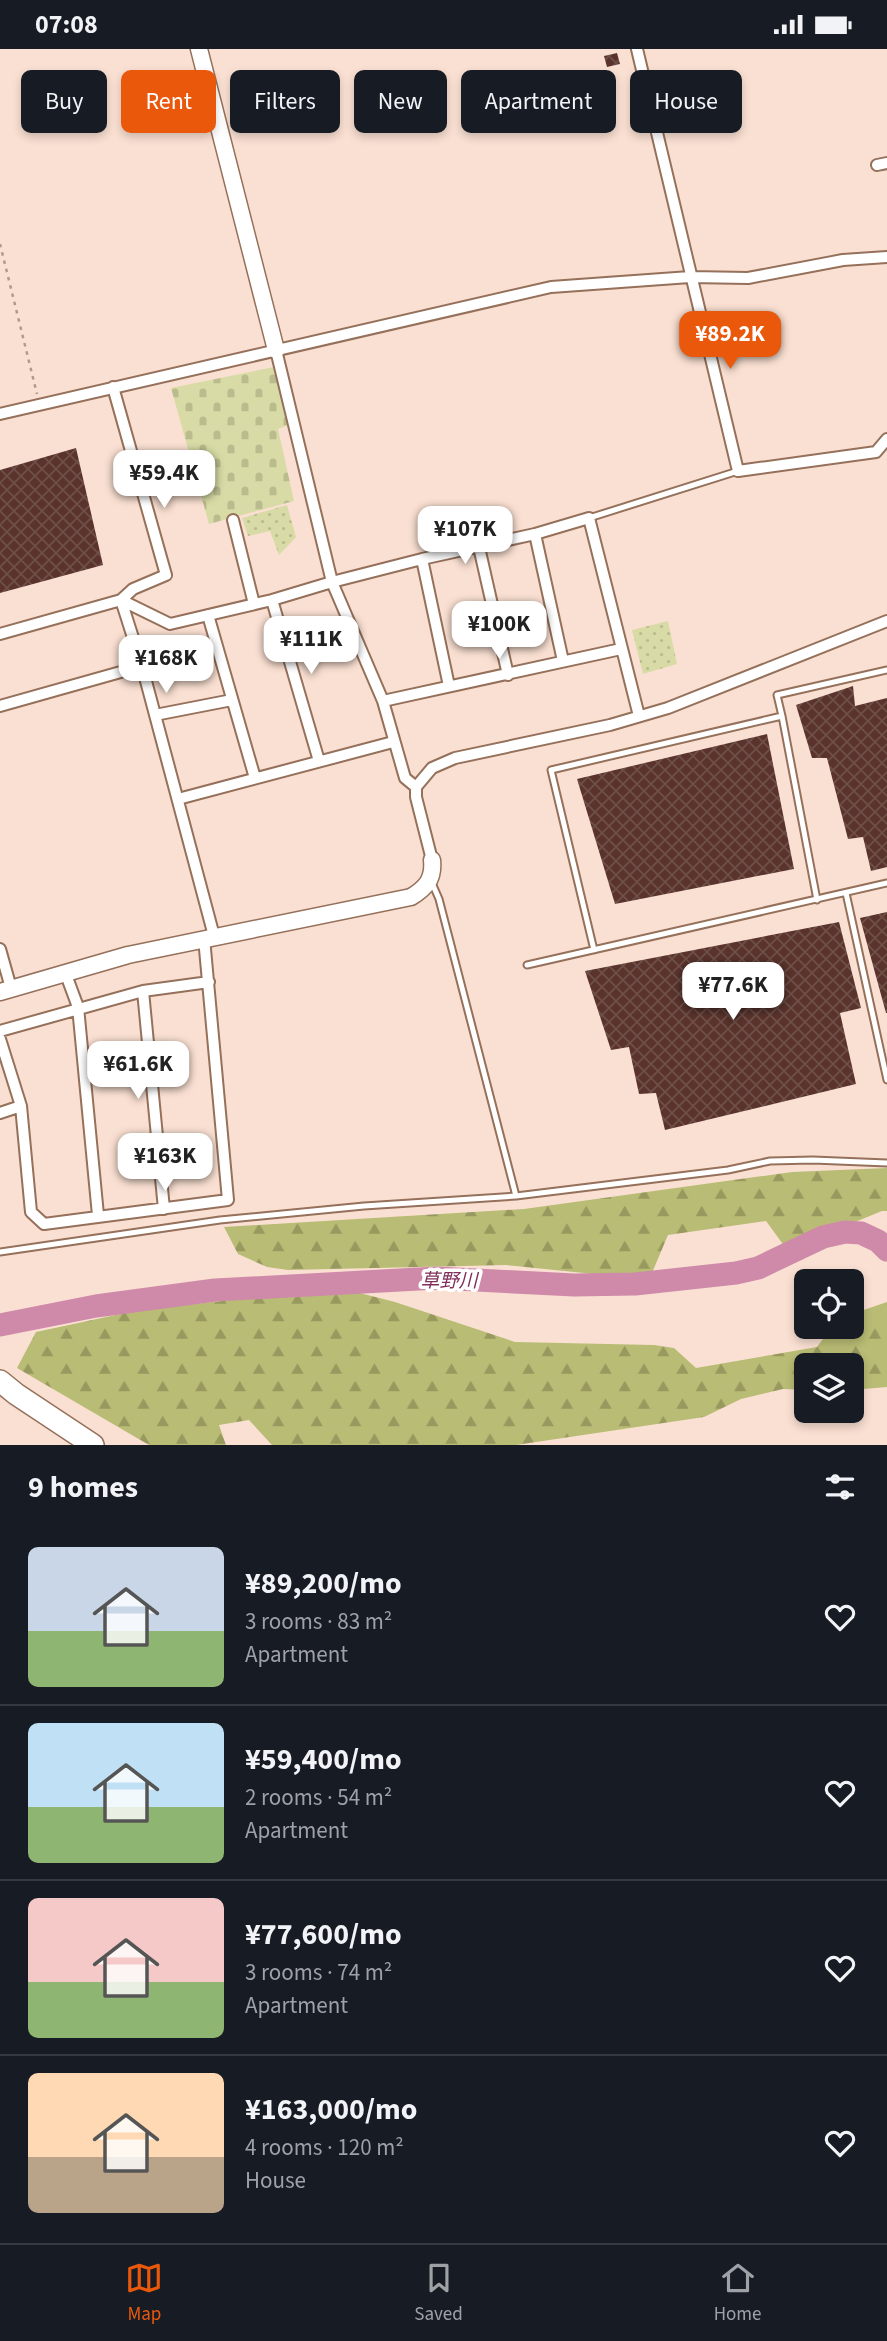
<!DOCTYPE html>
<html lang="en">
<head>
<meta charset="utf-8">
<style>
	:root { --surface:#171b24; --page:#242831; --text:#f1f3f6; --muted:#9ea1a6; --line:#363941; --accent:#ea580c }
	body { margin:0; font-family:"Source Sans 3","Noto Sans JP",sans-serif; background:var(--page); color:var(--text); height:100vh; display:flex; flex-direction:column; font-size:26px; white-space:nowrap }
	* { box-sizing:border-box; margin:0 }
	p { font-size:23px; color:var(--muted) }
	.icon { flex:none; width:38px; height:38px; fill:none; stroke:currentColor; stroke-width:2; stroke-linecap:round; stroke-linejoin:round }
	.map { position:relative; height:1396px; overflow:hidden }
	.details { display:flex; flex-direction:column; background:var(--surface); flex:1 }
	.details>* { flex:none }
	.banner { position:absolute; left:21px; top:21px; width:845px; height:63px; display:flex; gap:14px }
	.tools { position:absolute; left:794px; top:1220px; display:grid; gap:14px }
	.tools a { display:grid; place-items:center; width:70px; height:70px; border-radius:10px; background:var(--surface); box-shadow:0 4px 10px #0003; font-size:35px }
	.price { position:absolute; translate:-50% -60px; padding:0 16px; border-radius:14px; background:#fff; color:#222; font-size:23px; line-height:46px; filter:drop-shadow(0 2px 4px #0008) }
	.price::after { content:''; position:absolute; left:50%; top:42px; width:21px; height:16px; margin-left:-10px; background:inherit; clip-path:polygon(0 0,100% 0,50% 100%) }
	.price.selected { background:var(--accent); color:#fff }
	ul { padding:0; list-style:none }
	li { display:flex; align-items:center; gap:21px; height:175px; padding:0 28px }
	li+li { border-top:2px solid var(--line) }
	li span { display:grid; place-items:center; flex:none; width:196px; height:140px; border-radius:10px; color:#555 }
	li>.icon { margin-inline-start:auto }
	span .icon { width:84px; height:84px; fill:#fffc; stroke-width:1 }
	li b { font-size:30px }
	h2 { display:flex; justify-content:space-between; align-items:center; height:84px; padding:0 28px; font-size:30px }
	.chip { padding:0 24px; border-radius:10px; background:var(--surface); box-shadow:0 4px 10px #0003; font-size:24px; line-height:63px }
	.chip.selected { background:var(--accent); color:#fff }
	.status { display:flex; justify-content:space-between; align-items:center; height:49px; padding:0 35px; background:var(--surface); direction:ltr }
	.status svg { height:19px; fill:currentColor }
	.tab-bar { display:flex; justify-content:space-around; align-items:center; height:98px; border-top:2px solid var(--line); background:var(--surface); font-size:19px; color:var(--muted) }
	.tab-bar a { display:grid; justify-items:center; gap:4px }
	.tab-bar .selected { color:var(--accent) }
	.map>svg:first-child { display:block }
</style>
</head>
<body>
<div class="status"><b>07:08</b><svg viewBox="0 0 49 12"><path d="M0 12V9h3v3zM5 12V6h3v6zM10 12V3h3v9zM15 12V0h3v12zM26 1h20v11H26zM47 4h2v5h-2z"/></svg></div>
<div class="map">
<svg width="887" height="1396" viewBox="0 0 887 1396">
	<defs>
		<pattern id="forest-firs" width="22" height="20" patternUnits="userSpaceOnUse" patternTransform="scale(1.75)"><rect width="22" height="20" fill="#b9bc74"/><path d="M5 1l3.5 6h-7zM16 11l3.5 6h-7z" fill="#98995f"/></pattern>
		<pattern id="cemetery-stones" width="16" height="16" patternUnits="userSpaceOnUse" patternTransform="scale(1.75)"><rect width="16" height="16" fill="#d8dba5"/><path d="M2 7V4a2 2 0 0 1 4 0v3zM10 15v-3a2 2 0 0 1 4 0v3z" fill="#babc8e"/></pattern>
		<pattern id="park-dots" width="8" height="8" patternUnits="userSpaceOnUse" patternTransform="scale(1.75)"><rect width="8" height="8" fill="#d8dba5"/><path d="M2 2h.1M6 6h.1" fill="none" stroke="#babc8e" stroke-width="1.8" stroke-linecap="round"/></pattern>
		<pattern id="building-cross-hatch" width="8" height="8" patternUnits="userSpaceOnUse" patternTransform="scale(1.75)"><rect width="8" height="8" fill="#59332c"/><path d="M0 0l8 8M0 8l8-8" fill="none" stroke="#6f4f49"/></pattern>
	</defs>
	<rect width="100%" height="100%" fill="#fae0d2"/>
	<path fill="url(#forest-firs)" d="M887 1119V1162H882L855 1173 852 1192 785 1198 766 1172 668 1186 652 1224 633 1229 506 1216 288 1221 267 1218 238 1205 224 1178 524 1160 792 1123Z
		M340 1239 395 1253 515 1293 654 1296 674 1299 696 1319 817 1298 832 1278H852V1265L887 1253V1338L852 1341V1316H807V1341L783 1340 741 1350 704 1368 516 1396H272L249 1371 219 1376 226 1396H149L17 1319 36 1283 139 1261Z"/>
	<path fill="url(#cemetery-stones)" d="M274 318 294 374 278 380 294 452 209 475 171 339Z"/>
	<path fill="url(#park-dots)" d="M287 456 296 488 279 506 270 482 248 487 242 469Z
		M668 572 677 615 643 625 632 581Z"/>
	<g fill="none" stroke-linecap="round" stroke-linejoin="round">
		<path stroke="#cf8aaa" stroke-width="23" d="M0 1276 96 1257 215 1241 437 1229 574 1236 635 1235 736 1224 758 1219 823 1188 845 1183 861 1184 878 1192 887 1201"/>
	</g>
	<path fill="url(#building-cross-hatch)" d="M617 4 620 15 607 18 604 7Z
		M76 399 103 516 0 544V421Z
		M853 637 855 657 887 649V818L871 822 863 788 848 790 827 709H812L796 656Z
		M767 685 794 820 615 855 577 730Z
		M887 863V964H886L860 869Z
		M839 873 861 959 840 964 856 1035 665 1081 656 1044 639 1045 629 998 611 1001 585 922Z"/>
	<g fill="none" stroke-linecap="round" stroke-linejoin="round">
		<g stroke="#95705a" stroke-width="9">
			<path id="lane" d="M589 469 738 422
				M782 667 777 646 887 621
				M432 834 439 850 516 1147
				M846 844 887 1031
				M594 901 551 721 782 667 817 851
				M527 916 887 834
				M0 1203 220 1171 364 1157 516 1147 728 1121 770 1112 813 1111 887 1114"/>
		</g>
		<g stroke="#95705a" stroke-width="14">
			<path id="street" d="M637 0 738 422 876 403 887 390
				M877 116 887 114
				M276 301 332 533 383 652 405 729 416 738
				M0 365 551 238 690 228 748 229 843 211 887 208
				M233 471 254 555
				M535 485 563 612
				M479 498 508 626
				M422 510 449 637
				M121 551 170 575 272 551 332 533 422 510 535 485 589 469 639 667
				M121 551 142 617 214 887
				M272 551 319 712
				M208 566 255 729
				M0 585 121 551 133 540 166 526 113 338
				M383 652 621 600
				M0 657 142 617
				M155 666 232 651
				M178 750 393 693
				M432 811 416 748V738L432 719 455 709 610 676 668 659 887 572
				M0 900 11 939
				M65 923 78 958 98 1166
				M143 942 164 1160
				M0 982 143 942 209 933
				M0 990 21 1057 31 1163 44 1175 228 1151 204 889
				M0 1064 21 1057"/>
		</g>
		<g stroke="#95705a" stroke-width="19">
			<path id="secondary" d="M199 0 276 301
				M0 943 128 906 411 848C426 839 434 830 432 811"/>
		</g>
		<g stroke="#95705a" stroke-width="24">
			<path id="highway" d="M0 1332 16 1345 93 1396"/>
		</g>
		<path stroke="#b09a8e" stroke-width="2.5" stroke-dasharray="3.5 5" stroke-linecap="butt" d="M0 195 37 345"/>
		<use href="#lane" stroke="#fff" stroke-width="5"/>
		<use href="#street" stroke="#fff" stroke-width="10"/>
		<use href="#secondary" stroke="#fff" stroke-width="16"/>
		<use href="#highway" stroke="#fff" stroke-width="21"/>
	</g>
	<g text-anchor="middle" stroke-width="7" stroke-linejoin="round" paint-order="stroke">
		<g font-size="19" font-style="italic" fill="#802e5a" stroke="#fff">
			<text x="449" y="1238">草野川</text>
		</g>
	</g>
</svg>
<div class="tools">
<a><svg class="icon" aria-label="locate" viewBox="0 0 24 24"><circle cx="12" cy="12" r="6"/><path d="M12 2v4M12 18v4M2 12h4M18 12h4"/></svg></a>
<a><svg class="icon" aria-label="layers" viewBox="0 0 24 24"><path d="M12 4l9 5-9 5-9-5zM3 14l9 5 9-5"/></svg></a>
</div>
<b class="price selected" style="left:730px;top:322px">¥89.2K</b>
<b class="price" style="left:164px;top:461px">¥59.4K</b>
<b class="price" style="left:465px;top:517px">¥107K</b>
<b class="price" style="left:499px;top:612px">¥100K</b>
<b class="price" style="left:311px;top:627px">¥111K</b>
<b class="price" style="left:166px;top:646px">¥168K</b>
<b class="price" style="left:733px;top:973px">¥77.6K</b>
<b class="price" style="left:138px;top:1052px">¥61.6K</b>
<b class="price" style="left:165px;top:1144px">¥163K</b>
<div class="banner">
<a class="chip">Buy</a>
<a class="chip selected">Rent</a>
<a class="chip">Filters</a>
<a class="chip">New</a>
<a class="chip">Apartment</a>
<a class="chip">House</a>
</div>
</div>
<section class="details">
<h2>9 homes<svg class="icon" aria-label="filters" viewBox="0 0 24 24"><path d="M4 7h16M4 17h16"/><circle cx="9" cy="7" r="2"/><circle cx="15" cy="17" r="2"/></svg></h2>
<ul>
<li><span style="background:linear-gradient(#c9d6e8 60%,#8fb573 0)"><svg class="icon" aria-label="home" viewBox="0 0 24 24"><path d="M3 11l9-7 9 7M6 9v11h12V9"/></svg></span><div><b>¥89,200/mo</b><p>3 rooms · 83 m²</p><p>Apartment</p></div><svg class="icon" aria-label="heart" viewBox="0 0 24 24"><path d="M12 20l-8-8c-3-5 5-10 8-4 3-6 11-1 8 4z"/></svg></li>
<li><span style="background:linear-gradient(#bfe0f5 60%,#8fb573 0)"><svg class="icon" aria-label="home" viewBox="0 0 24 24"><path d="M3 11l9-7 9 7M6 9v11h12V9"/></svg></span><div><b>¥59,400/mo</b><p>2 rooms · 54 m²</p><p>Apartment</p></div><svg class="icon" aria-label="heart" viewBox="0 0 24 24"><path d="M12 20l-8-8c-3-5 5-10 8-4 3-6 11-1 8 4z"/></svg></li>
<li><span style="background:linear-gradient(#f6c9c9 60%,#8fb573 0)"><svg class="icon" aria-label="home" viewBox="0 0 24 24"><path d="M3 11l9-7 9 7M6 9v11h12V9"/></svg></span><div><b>¥77,600/mo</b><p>3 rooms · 74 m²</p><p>Apartment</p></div><svg class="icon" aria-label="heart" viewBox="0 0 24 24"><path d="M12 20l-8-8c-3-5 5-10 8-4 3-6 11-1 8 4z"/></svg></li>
<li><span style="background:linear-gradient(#ffd9b3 60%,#b9a48a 0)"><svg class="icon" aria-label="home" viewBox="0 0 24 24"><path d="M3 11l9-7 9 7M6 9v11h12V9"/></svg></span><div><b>¥163,000/mo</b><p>4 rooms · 120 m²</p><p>House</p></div><svg class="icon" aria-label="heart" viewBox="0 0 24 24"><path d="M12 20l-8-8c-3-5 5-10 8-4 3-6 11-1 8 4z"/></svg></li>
</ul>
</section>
<nav class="tab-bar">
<a class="selected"><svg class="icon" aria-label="map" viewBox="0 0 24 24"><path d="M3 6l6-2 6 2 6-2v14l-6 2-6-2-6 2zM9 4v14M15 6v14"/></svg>Map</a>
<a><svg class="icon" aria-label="saved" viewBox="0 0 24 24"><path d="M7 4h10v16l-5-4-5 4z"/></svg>Saved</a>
<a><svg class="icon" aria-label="home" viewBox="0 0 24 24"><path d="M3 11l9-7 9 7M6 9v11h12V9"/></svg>Home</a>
</nav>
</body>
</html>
